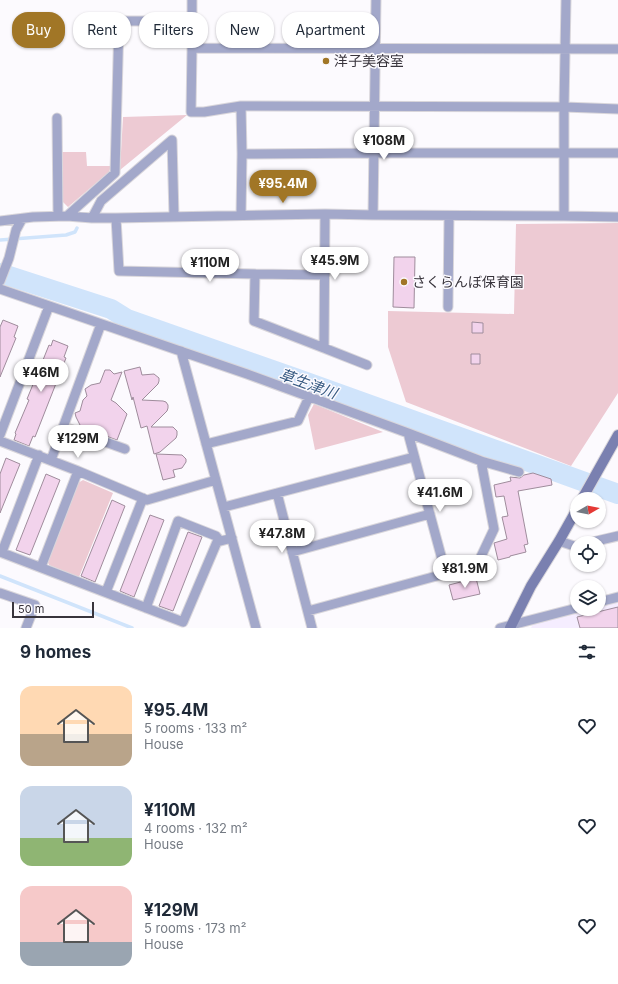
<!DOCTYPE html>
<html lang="en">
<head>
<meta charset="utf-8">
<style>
	:root { --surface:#fff; --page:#f2f2f3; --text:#1f2937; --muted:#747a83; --accent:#a17626 }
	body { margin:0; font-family:Inter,"Noto Sans JP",sans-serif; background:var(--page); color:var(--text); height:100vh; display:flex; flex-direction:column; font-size:15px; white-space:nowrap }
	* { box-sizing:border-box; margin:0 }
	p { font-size:13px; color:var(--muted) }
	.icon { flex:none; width:22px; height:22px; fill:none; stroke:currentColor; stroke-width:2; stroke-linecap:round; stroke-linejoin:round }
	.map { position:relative; height:628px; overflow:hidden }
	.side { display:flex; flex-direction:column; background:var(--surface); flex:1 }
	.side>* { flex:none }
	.hud { position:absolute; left:12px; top:12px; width:400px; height:36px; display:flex; gap:8px }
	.needle { width:26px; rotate:81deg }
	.tools { position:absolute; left:570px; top:492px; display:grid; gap:8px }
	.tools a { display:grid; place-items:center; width:36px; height:36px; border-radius:50%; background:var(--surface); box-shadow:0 1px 3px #0004; font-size:20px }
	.scale { position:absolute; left:12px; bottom:10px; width:82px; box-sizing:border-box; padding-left:4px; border:2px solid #38343c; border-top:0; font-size:11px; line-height:14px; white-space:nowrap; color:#38343c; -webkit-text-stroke:3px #fcfafe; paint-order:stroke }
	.price { position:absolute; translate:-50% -34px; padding:0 9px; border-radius:14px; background:#fff; color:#222; font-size:13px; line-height:26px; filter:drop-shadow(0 1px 2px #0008) }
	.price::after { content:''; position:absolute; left:50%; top:24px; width:12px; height:9px; margin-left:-6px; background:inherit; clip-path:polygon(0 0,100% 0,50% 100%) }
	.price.current { background:var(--accent); color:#fff }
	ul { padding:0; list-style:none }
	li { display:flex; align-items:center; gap:12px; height:100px; padding:0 20px }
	li span { display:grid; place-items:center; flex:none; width:112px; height:80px; border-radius:12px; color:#555 }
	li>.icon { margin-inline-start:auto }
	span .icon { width:48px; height:48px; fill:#fffc; stroke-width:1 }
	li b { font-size:17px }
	h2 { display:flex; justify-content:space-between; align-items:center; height:48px; padding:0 20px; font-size:17px }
	.tag { padding:0 14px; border-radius:16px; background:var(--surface); box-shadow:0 1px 3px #0004; font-size:14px; line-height:36px }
	.tag.current { background:var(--accent); color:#fff }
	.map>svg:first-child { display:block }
</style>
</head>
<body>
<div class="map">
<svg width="618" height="628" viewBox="0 0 618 628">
	<rect width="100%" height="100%" fill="#fcfafe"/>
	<path fill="#f5edff" d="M618 602V628H531L533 624 590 609H599V607Z"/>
	<path fill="#edcad3" d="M187 115 120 170 123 117Z
		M62 152H86L87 166H111L109 172 68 207 62 201Z
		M618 223V393L571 466 406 402 388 347V311L514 314 516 224Z
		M314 404 383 432 315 450 308 415Z
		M83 480 113 493 79 577 49 565 47 560 78 483Z"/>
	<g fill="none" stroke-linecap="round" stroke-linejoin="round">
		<path stroke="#d0e4fb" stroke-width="3.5" d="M0 240 66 235 75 232 77 228
			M0 576 132 628"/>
		<path stroke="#d0e4fb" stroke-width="20" d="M0 273 111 309 127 319 295 378 618 494"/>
	</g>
	<path fill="#f2d3ec" stroke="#9f8c9c" d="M394 257H415L414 308 393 307Z
		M3 320 18 326 14 337 16 338 0 377V327Z
		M472 322 483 323V333H472Z
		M53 340 68 346 64 357 66 358 35 437 33 436 29 446 14 440 16 434 15 433 29 400 27 399 43 360 49 345 51 346Z
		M471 354H480V364H471Z
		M140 367 142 375 154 374 159 378V381L158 384 142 400 163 401 166 402 168 405V408L167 411 151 427H173L177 431V435L176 438 160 452 154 454 147 426 141 428 133 397 132 400 124 371Z
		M105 370H110L114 374 122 372 111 400 116 403 127 414 117 440 81 427 76 417 75 413 80 411 83 400 87 396 85 389 91 385 100 383Z
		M156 454 182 455 186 459V462L182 468 173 470 175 477 163 480Z
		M6 458 20 464 0 513V474Z
		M533 473 551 479 552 485 518 491 528 544 524 545 526 552 510 556V557L498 560 494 543 507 539 502 517 508 516 504 496 496 497 494 485 511 481 510 477 520 478 524 475Z
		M46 474 60 480 30 555 16 550Z
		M112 500 125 506 95 582 81 576Z
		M150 515 164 520 134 597 120 591Z
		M188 532 202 537 173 611 159 606Z
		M476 578 480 594 453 600 449 585Z
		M618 607V628H580L577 617Z"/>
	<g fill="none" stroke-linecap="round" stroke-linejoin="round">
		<g stroke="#d9d6db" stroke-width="11">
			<path id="street" d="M192 0V48L191 112H204L241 106 564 107 618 109
				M192 48 618 49
				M241 106 242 154 241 215
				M57 118 58 216
				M172 140 174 216
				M242 154 374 153H618
				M373 215 376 0
				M67 216 115 173 119 21H192
				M564 216V107L566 0
				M92 218 101 201 172 140
				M116 218 119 271 255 274 254 321 324 348 367 365
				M0 221 33 217 67 216 92 218H116L325 214 373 215 564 216 618 217
				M255 274 325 275
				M0 281 9 258 16 230 22 219
				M0 289 247 374 408 433 446 574
				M448 307 449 216
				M324 348 325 214
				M181 351 256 628
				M64 427 125 449
				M408 433 481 461
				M0 435 49 306
				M0 441 78 471 147 500 216 480
				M206 444 298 421 309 397
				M51 460 101 324
				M277 493 312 628
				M224 507 414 457
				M559 541 574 546H577
				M588 543 618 536
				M0 552 183 622 217 542 232 538
				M2 552 39 455
				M292 552 430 514
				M41 567 78 471
				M106 592 143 498
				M0 593 35 605 26 628
				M599 602 618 597
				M146 608 178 521 216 536 220 541
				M308 611 477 565 494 529 481 461 519 472
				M500 628 577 608"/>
		</g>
		<g stroke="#d9d6db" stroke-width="12">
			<path id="secondary" d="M582 499 618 435
				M510 628 531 586 559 541 577 509"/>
		</g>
		<use href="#street" stroke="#a3a8ca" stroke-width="9"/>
		<use href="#secondary" stroke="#7a80b0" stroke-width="10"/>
	</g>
	<g fill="#a17626" stroke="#fcfafe" stroke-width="1.5">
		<circle cx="326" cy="61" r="4"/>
		<circle cx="404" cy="282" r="4"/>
	</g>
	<g text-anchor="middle" stroke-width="3" stroke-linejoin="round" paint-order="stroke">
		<g font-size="14" fill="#38343c" stroke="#fcfafe" text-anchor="start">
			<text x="334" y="66">洋子美容室</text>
			<text x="412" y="287">さくらんぼ保育園</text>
		</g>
		<g font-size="15" font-style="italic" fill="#355981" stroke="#fcfafe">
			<text transform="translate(308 384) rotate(20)" y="5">草生津川</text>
		</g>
	</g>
</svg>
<div class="tools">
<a><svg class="needle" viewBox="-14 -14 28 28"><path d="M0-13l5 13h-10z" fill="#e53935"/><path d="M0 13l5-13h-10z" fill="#747a83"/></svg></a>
<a><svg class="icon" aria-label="locate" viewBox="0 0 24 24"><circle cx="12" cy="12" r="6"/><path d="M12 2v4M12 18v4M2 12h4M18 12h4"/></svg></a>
<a><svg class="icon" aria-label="layers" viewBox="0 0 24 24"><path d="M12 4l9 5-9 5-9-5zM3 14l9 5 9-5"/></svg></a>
</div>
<div class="scale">50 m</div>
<b class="price" style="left:384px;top:161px">¥108M</b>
<b class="price current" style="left:283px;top:204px">¥95.4M</b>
<b class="price" style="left:335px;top:281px">¥45.9M</b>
<b class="price" style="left:210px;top:283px">¥110M</b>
<b class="price" style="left:41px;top:393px">¥46M</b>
<b class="price" style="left:78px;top:459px">¥129M</b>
<b class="price" style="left:440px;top:513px">¥41.6M</b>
<b class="price" style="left:282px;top:554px">¥47.8M</b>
<b class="price" style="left:465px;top:589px">¥81.9M</b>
<div class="hud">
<a class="tag current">Buy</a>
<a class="tag">Rent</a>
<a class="tag">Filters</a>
<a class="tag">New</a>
<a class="tag">Apartment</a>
</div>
</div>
<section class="side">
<h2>9 homes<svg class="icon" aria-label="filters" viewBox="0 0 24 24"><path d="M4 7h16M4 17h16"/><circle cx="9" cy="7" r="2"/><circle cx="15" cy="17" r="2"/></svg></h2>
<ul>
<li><span style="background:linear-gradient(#ffd9b3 60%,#b9a48a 0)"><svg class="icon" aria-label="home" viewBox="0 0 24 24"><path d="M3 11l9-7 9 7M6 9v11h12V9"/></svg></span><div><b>¥95.4M</b><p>5 rooms · 133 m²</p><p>House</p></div><svg class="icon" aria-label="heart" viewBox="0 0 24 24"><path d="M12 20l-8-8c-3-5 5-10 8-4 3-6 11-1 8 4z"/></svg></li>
<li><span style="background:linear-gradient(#c9d6e8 65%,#8fb573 0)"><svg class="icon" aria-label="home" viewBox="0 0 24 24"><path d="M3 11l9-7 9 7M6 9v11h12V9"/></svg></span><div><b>¥110M</b><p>4 rooms · 132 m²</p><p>House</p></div><svg class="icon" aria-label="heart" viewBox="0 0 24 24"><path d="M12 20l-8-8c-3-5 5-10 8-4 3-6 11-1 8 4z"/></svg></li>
<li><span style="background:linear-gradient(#f6c9c9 70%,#9aa5b1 0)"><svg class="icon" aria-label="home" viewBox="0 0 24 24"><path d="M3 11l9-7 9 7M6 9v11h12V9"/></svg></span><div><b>¥129M</b><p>5 rooms · 173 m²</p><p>House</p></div><svg class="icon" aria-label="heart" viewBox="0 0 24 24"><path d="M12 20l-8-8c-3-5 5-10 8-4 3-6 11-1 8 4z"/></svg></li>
</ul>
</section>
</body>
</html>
